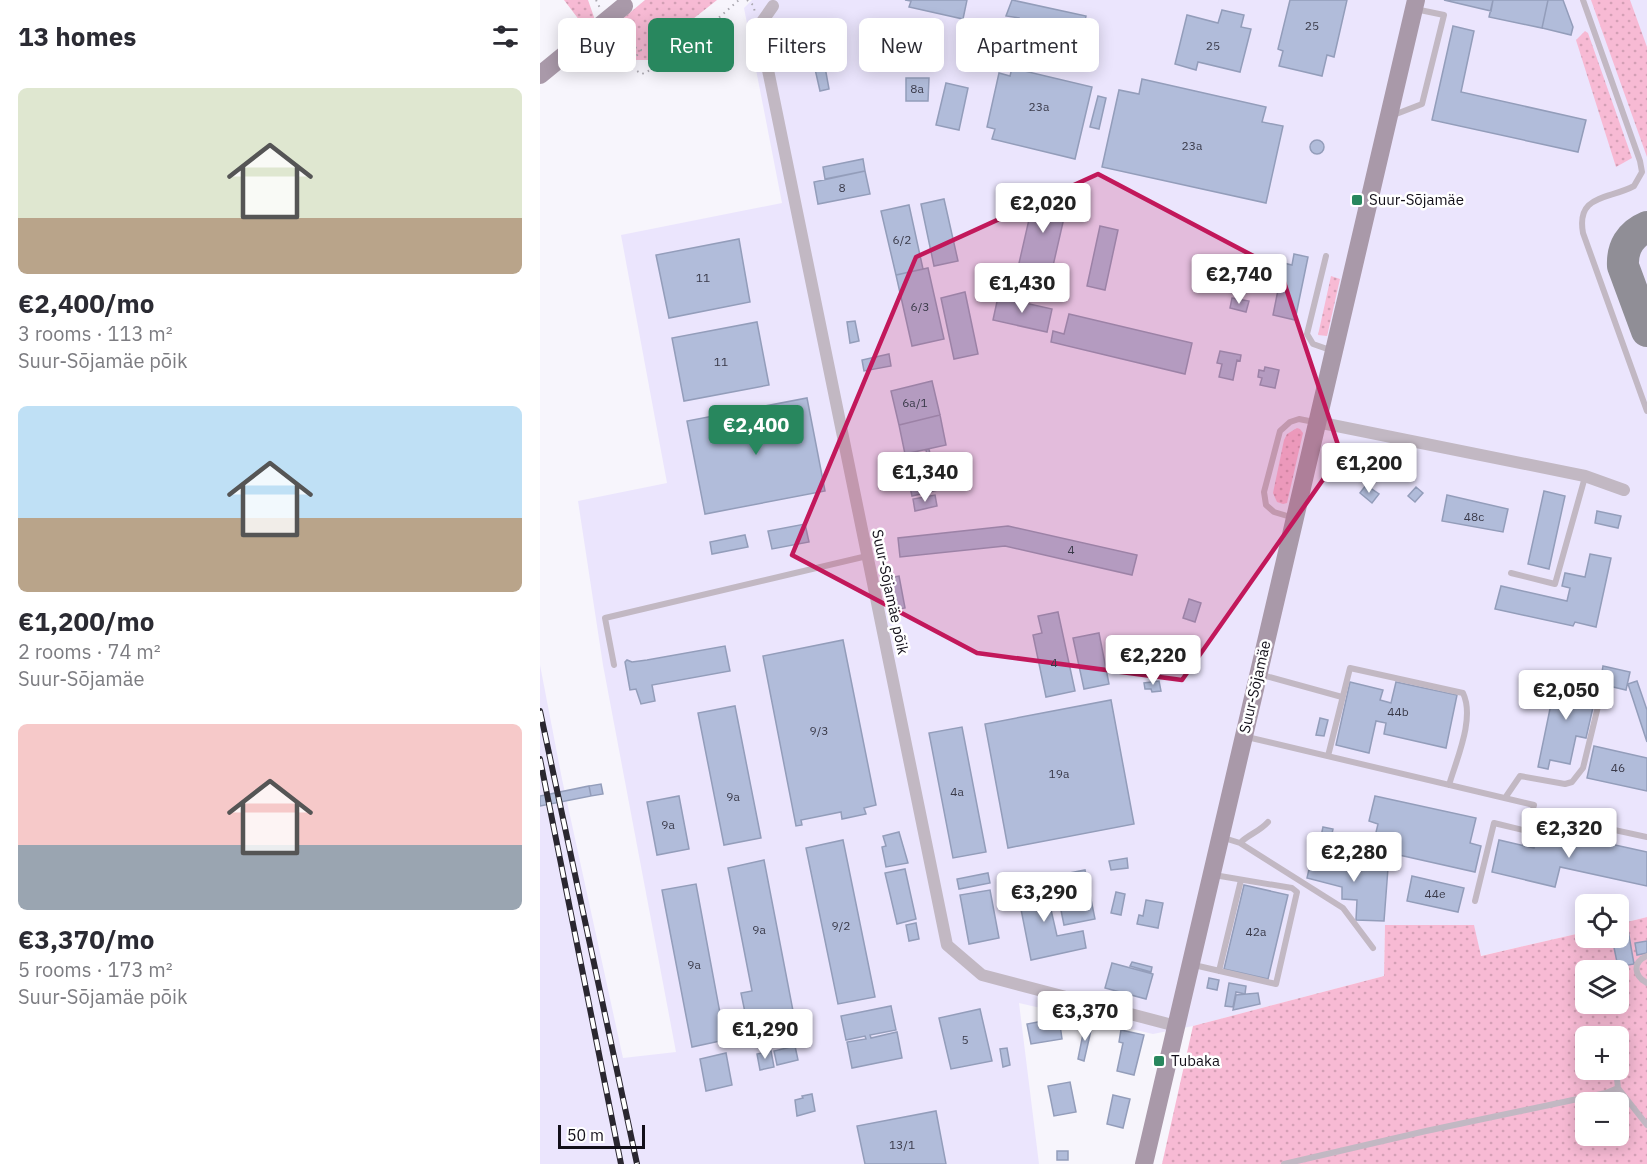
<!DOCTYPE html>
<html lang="en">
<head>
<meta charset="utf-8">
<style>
	:root { --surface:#fff; --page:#f2f2f3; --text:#2b2b33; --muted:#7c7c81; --accent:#28875e }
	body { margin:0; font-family:"IBM Plex Sans",sans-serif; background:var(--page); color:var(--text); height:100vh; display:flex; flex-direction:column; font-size:22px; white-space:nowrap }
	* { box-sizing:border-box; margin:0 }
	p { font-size:20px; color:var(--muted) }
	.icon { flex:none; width:33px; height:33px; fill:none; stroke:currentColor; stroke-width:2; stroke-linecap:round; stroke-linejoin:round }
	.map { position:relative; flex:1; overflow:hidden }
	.details { display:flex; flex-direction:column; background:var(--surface); width:540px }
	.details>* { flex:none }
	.top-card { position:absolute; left:18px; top:18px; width:570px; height:54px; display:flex; gap:12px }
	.tools { position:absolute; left:1035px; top:894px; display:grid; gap:12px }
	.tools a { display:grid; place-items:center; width:54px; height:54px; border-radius:9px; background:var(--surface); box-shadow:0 3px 15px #0003; font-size:30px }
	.scale { position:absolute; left:18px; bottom:15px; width:87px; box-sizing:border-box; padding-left:6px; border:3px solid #120f19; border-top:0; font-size:16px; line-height:21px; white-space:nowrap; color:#120f19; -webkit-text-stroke:4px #fff; paint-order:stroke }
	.price { position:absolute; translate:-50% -51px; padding:0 14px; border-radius:6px; background:#fff; color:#222; font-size:20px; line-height:39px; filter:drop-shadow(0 2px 3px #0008) }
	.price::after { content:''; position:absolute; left:50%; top:36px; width:18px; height:14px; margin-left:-9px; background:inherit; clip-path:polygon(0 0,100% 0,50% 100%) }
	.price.active { background:var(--accent); color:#fff }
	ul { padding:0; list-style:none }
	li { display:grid; align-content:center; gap:12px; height:318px; padding:0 18px }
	li span { display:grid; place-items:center; height:186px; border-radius:9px; color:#555 }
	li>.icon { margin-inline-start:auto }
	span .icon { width:108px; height:108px; fill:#fffc; stroke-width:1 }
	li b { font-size:26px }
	h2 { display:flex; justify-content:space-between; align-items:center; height:72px; padding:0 18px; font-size:26px }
	.chip { padding:0 21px; border-radius:9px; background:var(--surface); box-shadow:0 3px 15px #0003; font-size:21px; line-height:54px }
	.chip.active { background:var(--accent); color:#fff }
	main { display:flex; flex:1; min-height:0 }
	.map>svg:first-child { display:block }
</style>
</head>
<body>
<main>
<section class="details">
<h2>13 homes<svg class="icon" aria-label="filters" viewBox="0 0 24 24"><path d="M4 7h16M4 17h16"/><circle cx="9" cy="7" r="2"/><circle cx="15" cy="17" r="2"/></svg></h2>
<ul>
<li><span style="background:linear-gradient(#dfe7d0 70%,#b9a48a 0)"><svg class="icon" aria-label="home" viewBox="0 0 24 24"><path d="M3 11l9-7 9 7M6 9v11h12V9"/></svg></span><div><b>€2,400/mo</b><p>3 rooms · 113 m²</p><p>Suur-Sõjamäe põik</p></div></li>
<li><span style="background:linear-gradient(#bfe0f5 60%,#b9a48a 0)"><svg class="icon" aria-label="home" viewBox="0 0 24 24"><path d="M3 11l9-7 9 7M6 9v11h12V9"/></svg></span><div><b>€1,200/mo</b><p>2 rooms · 74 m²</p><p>Suur-Sõjamäe</p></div></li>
<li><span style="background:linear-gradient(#f6c9c9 65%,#9aa5b1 0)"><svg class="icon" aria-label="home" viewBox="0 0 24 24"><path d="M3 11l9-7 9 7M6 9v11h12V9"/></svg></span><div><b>€3,370/mo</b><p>5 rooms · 173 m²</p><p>Suur-Sõjamäe põik</p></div></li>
</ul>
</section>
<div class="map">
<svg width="1107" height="1164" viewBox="0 0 1107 1164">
	<defs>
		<pattern id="grass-dots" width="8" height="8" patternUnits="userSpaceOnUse" patternTransform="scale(1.5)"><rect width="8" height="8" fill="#f7bad4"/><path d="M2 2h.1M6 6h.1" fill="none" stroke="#d39fb5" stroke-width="1.8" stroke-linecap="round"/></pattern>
	</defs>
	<rect width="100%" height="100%" fill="#f7f5fc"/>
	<path fill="#ebe5fd" d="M212 0H1107V917L1079 924 1078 904H1046L1045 932 940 956 845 925 844 976 653 1026 613 1034 479 1003 499 1164H0V665L22 779 83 1058 136 1052 63 665 38 501 127 483 81 235 242 203 204 8Z"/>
	<path fill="url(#grass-dots)" fill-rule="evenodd" d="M24 0H48L55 20 46 29Z
		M105 0H177L125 41 116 60H88L56 45 55 42Z
		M1051 0H1090L1107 47V157Z
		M1045 31 1048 33 1092 158 1076 167 1036 40Z
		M791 276 800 279 787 336 778 335Z
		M757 428 760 429 763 433 747 503 743 504 737 502 733 493 744 440 747 434Z
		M1107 917V1164H622L653 1026 844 976 845 925H934L941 956 1045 932 1046 938H1078L1079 924ZM1046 970H1078V1004H1046ZM1046 1036H1078V1070H1046ZM1046 1102H1078V1136H1046Z"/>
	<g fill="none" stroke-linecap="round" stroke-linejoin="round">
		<path stroke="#908e96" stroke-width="32" d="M1107 227C1090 234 1082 248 1083 266L1107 331"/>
	</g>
	<path fill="#b1bcda" stroke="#939dba" stroke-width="1.5" d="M365 0H427L423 19 369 7 371 1Z
		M472 0 546 16 541 40 478 26 479 18 466 16Z
		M750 0H807L794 57 787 55 782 76 739 66 743 51 738 49Z
		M904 0H953L951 11Z
		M953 0H1008L1002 28 949 17Z
		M1008 0H1023L1033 27 1031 35 1002 28Z
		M682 10 704 15 701 27 711 29 700 72 658 62 656 70 635 64 647 15 678 23Z
		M913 26 934 31 921 92 1046 120 1038 152 892 120Z
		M285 67 289 89 280 91 275 69Z
		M472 68 552 87 535 159 452 139 455 129 447 127 459 73 470 76Z
		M366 78H389L388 101H366Z
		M602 79 726 107 722 122 743 126 726 203 562 167 579 90 599 94Z
		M406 83 428 88 419 130 396 125Z
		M558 96 566 98 559 129 550 127Z
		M770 147a7 7 0 1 1 14 0a7 7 0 1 1-14 0Z
		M323 159 325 171 285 179 283 167Z
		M325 171 330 194 278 204 274 182Z
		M496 189 529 196 510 279 477 272Z
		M404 199 418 261 394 266 381 204Z
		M369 205 383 269 356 275 341 211Z
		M560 226 578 230 565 290 547 286Z
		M199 239 210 302 129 318 116 255Z
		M754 254 768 257 755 320 733 315 742 270 737 269 739 262 752 265Z
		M388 268 404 339 372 346 356 275Z
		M425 292 438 354 414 359 401 298Z
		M458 297 512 309 507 332 453 320Z
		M692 298 709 301 706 312 690 308Z
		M529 314 652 343 645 374 511 342 513 331 524 334Z
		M315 321 319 341 310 343 307 322Z
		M217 322 229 385 144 401 132 338Z
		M680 351 701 355 700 361 697 360 693 380 679 377 682 364 677 363Z
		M349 354 351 366 324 371 322 360Z
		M725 367 739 370 735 388 720 385 722 378 718 377 719 370 724 371Z
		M392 381 400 415 359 425 351 391Z
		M267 398 285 491 165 514 147 421Z
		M400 415 406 445 365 454 359 425Z
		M389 449 392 464 418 458 424 484 372 496 366 469 389 464 386 450Z
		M824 458 835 461 834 465 837 466 836 472 832 471 830 478 819 475Z
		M826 485 839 494 832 503 820 493Z
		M876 487 883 493 875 502 868 496Z
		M1004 491 1025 496 1009 569 988 564Z
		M395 495 397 506 375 511 373 499Z
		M907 495 968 509 963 532 902 521Z
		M1057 511 1081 516 1078 528 1055 523Z
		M265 524 269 542 232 549 228 531Z
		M468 526 597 555 592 575 465 546 360 557 358 538Z
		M205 535 208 547 172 554 170 542Z
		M1050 554 1071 558 1056 627 1035 622 1033 626 955 609 961 586 1027 601 1030 588 1022 586 1025 573 1045 577Z
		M359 576 365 608 354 610 348 578Z
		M649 599 661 603 655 622 643 618Z
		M518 612 535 691 506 697 493 635 502 633 498 616Z
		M559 633 569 684 544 689 533 638Z
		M303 640 336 805 324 808 326 814 302 819 301 812 261 820 262 825 256 826 223 656Z
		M185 646 190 671 112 685 115 701 101 704 96 689 90 690 85 662 87 660 92 662 107 660Z
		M1063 666 1090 672 1086 690 1060 684Z
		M1017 675 1048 682 1044 701 1054 703 1046 738 1036 736 1030 764 1010 760 1008 769 998 767Z
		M619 681 621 691 612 692 611 689H605L604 683Z
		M1097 681 1107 710V742L1088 684Z
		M810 682 843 690 840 700 851 703 856 682 917 695 906 748 844 734 846 723 836 721 829 753 796 745Z
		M571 700 594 824 468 848 445 724Z
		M195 706 221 838 184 845 158 713Z
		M780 718 788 720 784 736 776 735Z
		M422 727 446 852 413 858 389 733Z
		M1054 746 1107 758V791L1047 778Z
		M61 784 63 794 51 796 49 786Z
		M49 786 51 796 0 806V796Z
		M139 796 149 849 117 855 107 802Z
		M835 796 936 818 930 843 941 846 935 872 832 849 838 824 829 821Z
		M783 827 793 829 790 843 780 841Z
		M998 828 1107 852V886L1020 867 1015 887 952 872 959 840 994 848Z
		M359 832 368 863 346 867 342 847 346 846 343 836Z
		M303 840 335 997 298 1004 266 848Z
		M773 852 848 868 844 921 816 920 817 900 802 899V887L767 878Z
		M587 858 588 868 571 870 569 861Z
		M224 860 254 1016 208 1027 201 993 212 991 188 868Z
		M365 869 376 919 357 924 345 873Z
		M545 870 555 919 524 925 514 876Z
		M448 873 450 883 419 889 417 879Z
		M872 876 924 888 918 912 867 901Z
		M504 879 517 936 543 931 546 948 491 960 476 884Z
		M156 884 185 1040 152 1047 122 890Z
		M704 885 748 895 728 979 684 969Z
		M450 890 459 938 429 944 420 895Z
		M576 892 585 894 581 915 571 913Z
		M606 900 623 903 618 928 597 924 599 915 603 916Z
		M376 923 379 939 369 941 366 925Z
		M1088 930 1094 964 1078 967 1072 938H1078V932Z
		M1107 941V953L1097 955 1095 943Z
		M592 962 612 967 611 972 590 966Z
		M572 963 613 974 606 999 565 988Z
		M669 978 679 980 677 990 667 988Z
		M689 983 706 986 705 994 696 992 693 1007 685 1006Z
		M718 993 720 1004 693 1010 696 995Z
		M351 1006 356 1030 330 1035 331 1038 357 1032 362 1058 312 1068 307 1042 326 1039 325 1036 306 1040 301 1016Z
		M440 1009 452 1061 411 1069 399 1018Z
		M519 1018 522 1039 491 1044 487 1024Z
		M545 1024 552 1026 544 1061 538 1059Z
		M581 1030 604 1035 594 1075 577 1071 583 1043 579 1042Z
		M255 1046 258 1060 237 1065 234 1051Z
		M467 1048 470 1065 463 1067 460 1049Z
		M231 1051 234 1067 220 1070 217 1054Z
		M186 1053 192 1085 166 1091 160 1059Z
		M530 1082 536 1112 514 1116 508 1086Z
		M272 1094 275 1111 257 1116 255 1100 263 1098 262 1096Z
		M573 1095 590 1099 583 1128 567 1124Z
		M396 1111 406 1164H325L317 1126Z
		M517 1151H528V1160H517Z"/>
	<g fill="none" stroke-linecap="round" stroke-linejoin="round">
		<path stroke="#a9a7af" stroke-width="2" stroke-dasharray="1.5 4.5" stroke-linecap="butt" d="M56 0 60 8
			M207 0 213 5 215 12
			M77 32 92 46 101 50 89 66 102 74 129 61 199 0"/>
		<path stroke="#c2b8c3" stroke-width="6" d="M1043 0 1100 161 1102 172 1094 186C1068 200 1036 194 1043 233L1107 411
			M851 116 882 104 904 15 875 9
			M786 256 767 334 773 344 793 351
			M754 518 734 512 726 505 724 492 740 431 750 422 759 419 774 422
			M971 573 1015 584 1045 477
			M74 665 65 618 327 556
			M722 675 802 697
			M707 737 994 805 987 831 954 823 935 901
			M788 756 810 668 923 693C935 718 917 758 909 785
			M965 798 980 776 1025 784 1032 782 1043 768 1062 690
			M992 812 1107 837
			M684 838 700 843 803 908 833 948
			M700 843C709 834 719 832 728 822
			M1107 956C1092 962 1094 976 1107 983
			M654 965 736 984 757 892 752 888 674 875
			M679 971 701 880
			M1078 1088 1107 1125
			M744 1164 886 1131 1066 1093 1078 1088 1076 1070"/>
		<path stroke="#c2b8c3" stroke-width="12" d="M233 6 219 26 407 945 442 975 636 1026
			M777 422 1045 476 1084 490"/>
		<path stroke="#a999a9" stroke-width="18" d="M604 1164 876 0"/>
		<g stroke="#2a2730" stroke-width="6">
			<path id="rail" d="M0 711 97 1164
				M0 759 81 1164"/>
		</g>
		<use href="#rail" stroke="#fff" stroke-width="4" stroke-dasharray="11" stroke-linecap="butt"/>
		<path stroke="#a999a9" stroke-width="18" d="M0 75 84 6"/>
	</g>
	<path fill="#c2185b" fill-opacity="0.2" stroke="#c2185b" stroke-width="4.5" stroke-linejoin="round" d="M558 174 740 270 801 454 642 680 437 653 252 555 376 257Z"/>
	<g fill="#28875e" stroke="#fff" stroke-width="2">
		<rect x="811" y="194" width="12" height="12" rx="3"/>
		<rect x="613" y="1055" width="12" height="12" rx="3"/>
	</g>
	<g text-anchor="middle" stroke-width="5" stroke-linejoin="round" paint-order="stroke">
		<g font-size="12" fill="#3a3a49">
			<text x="772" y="30">25</text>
			<text x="673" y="50">25</text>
			<text x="377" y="93">8a</text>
			<text x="499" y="111">23a</text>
			<text x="652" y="150">23a</text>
			<text x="302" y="192">8</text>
			<text x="362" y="244">6/2</text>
			<text x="163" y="282">11</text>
			<text x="380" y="311">6/3</text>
			<text x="181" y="366">11</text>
			<text x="375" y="407">6a/1</text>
			<text x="934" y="521">48c</text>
			<text x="531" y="554">4</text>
			<text x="514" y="667">4</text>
			<text x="858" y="716">44b</text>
			<text x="279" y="735">9/3</text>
			<text x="1078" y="772">46</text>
			<text x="519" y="778">19a</text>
			<text x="417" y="796">4a</text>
			<text x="193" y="801">9a</text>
			<text x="128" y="829">9a</text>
			<text x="895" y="898">44e</text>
			<text x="301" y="930">9/2</text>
			<text x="219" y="934">9a</text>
			<text x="716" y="936">42a</text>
			<text x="154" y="969">9a</text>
			<text x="425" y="1044">5</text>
			<text x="362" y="1149">13/1</text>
		</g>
		<g font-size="15" fill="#120f19" stroke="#fff" text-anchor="start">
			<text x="829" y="205">Suur-Sõjamäe</text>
			<text x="631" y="1066">Tubaka</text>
		</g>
		<g font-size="15" fill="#120f19" stroke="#fff">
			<text transform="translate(350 592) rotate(78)" y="5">Suur-Sõjamäe põik</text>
			<text transform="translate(715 687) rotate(-77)" y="5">Suur-Sõjamäe</text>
		</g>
	</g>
</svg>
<div class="tools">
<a><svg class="icon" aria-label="locate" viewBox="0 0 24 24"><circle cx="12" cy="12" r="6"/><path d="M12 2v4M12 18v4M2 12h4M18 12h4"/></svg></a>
<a><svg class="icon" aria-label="layers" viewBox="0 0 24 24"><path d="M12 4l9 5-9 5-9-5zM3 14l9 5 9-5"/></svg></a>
<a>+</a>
<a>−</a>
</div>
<div class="scale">50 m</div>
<b class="price" style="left:503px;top:234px">€2,020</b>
<b class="price" style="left:699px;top:305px">€2,740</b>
<b class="price" style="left:482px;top:314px">€1,430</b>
<b class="price active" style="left:216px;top:456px">€2,400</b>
<b class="price" style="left:829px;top:494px">€1,200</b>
<b class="price" style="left:385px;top:503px">€1,340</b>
<b class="price" style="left:613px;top:686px">€2,220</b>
<b class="price" style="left:1026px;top:721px">€2,050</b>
<b class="price" style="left:1029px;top:859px">€2,320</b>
<b class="price" style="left:814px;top:883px">€2,280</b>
<b class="price" style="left:504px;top:923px">€3,290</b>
<b class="price" style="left:545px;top:1042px">€3,370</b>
<b class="price" style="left:225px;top:1060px">€1,290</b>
<div class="top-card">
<a class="chip">Buy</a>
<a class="chip active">Rent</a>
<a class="chip">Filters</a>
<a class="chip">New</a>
<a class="chip">Apartment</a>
</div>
</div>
</main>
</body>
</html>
